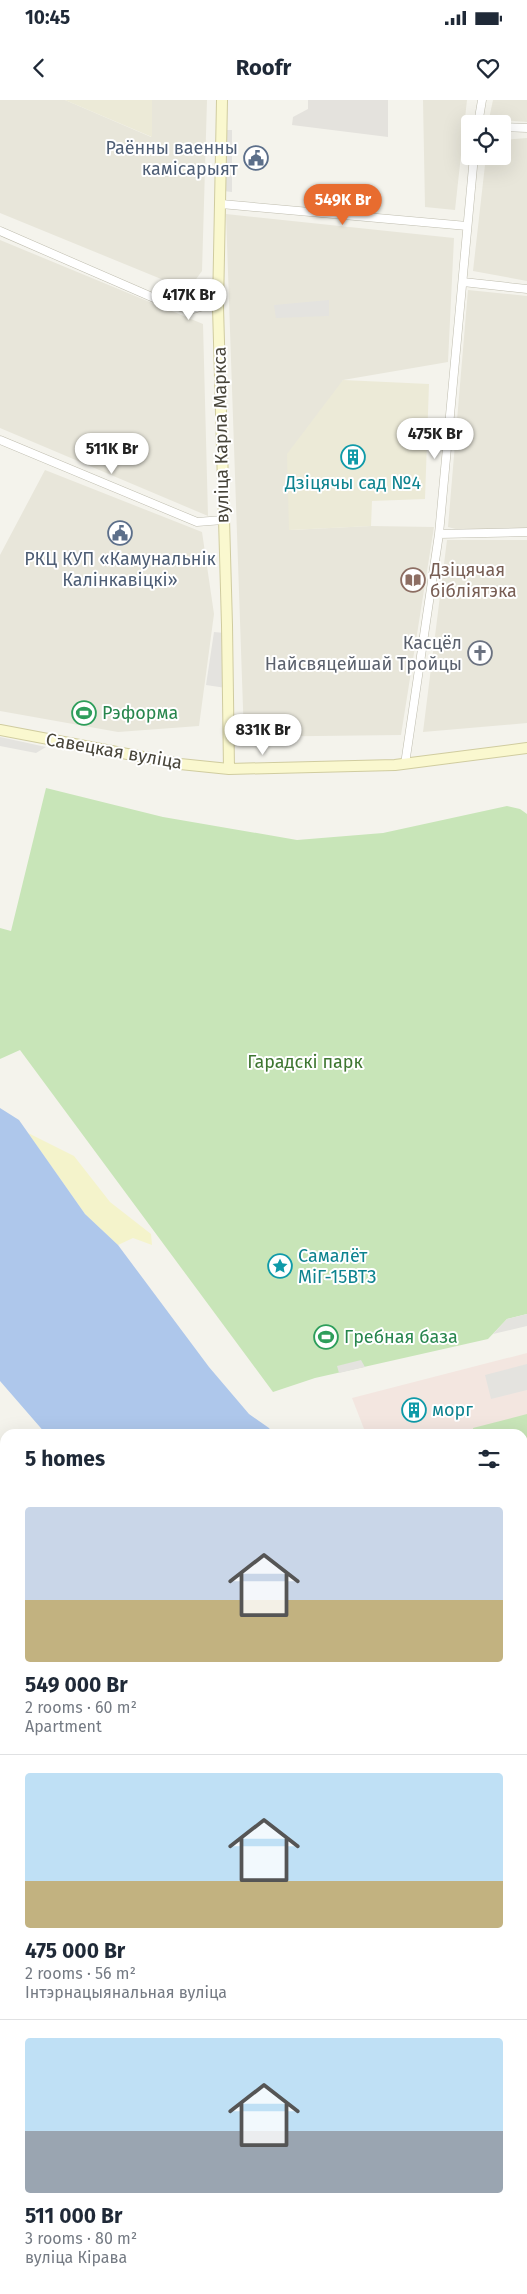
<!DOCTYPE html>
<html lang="en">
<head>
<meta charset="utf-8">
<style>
	:root { --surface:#fff; --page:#f6f6f7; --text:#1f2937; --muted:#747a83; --line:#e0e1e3; --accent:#e86c2f }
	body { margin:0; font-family:"Fira Sans",sans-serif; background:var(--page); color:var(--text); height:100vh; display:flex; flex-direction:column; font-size:19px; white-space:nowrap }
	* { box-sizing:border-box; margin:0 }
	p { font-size:16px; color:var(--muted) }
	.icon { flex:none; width:28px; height:28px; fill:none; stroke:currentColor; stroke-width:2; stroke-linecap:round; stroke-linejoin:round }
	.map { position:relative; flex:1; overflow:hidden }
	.sheet { position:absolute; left:0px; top:1329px; width:528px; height:866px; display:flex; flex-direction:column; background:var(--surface); border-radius:15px 15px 0 0; box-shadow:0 5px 20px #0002 }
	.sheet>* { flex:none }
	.buttons { position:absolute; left:461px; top:15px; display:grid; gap:10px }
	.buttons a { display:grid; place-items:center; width:50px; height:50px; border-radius:5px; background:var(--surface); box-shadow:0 5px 20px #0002; font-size:25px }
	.price { position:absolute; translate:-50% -42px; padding:0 11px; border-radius:18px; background:#fff; color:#222; font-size:16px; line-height:32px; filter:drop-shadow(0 1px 2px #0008) }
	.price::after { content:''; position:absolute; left:50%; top:30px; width:15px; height:11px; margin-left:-8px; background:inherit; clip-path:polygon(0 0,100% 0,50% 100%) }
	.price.active { background:var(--accent); color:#fff }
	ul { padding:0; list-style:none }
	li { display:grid; align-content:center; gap:10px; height:265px; padding:0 25px }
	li+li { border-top:1px solid var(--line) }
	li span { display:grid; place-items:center; height:155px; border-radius:5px; color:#555 }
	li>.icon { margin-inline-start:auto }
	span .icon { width:90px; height:90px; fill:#fffc; stroke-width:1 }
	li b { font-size:21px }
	h2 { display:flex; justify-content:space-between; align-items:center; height:60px; padding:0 25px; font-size:21px }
	.status { display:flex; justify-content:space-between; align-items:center; height:35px; padding:0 25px; background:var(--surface); direction:ltr }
	.status svg { height:14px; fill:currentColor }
	header { display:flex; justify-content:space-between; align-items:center; height:65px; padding:0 25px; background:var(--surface); font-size:22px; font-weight:700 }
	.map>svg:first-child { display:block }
</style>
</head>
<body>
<div class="status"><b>10:45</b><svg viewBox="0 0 49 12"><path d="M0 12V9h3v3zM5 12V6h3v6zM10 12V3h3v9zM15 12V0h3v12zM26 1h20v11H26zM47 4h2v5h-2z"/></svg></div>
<header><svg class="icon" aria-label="back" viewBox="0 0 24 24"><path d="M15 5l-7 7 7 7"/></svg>Roofr<svg class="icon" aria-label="heart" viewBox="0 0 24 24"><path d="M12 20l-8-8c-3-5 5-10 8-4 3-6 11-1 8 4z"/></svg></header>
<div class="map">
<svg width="527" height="2194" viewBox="0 0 527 2194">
	<rect width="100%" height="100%" fill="#f4f3ec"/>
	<path fill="#e8e6da" d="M0 0H65L151 37 152 0H207L202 171 188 190 0 113Z
		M423 0H467L455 110 425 107Z
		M493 0H527V22L489 19Z
		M527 38V181L473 171 486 56H502L503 40Z
		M226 114 454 138 448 262 343 280 290 430 371 426 434 427 401 635 244 637Z
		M0 140 203 224 208 416 0 328Z
		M468 190 527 196V430L467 432 448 427Z
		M45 370 202 432 214 514 199 626 118 632 0 611V455Z
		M447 440H527V623L423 632Z
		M244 2190 245 2194H80L78 2191Z"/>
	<path fill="#e4e2dd" d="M308 0H388V37L292 25 293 17 308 9Z
		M0 2097 5 2111V2186L0 2188Z
		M297 2190H426L427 2194H292Z"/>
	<path fill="#ecead7" d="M65 0H152V37Z
		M343 280 429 284 425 399 372 401 371 426 289 430 287 354Z"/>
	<path fill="#f3e6e0" d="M527 1253V1605L523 1607 522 1334H366L352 1298Z"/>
	<path fill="#c8e5b8" d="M46 688 163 717 297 740 383 733 507 706 520 709 527 714V1214L507 1219 488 1239 315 1278 273 1292 20 950 0 959V828L11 831Z
		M527 1314V1450L523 1452 522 1334H474L473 1328Z
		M527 1850V1928L523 1934V1855Z
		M527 1972V2125L522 2120V1976Z"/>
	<path fill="#f4f3cb" d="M28 1033 74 1056 110 1102 151 1134 152 1145 133 1138 118 1145 85 1114Z"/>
	<path fill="#e4e3df" d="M225 30H232V92L223 91Z
		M329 200V216L276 218 274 205Z
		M214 532 225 533 226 588 206 585Z
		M0 637 46 647 36 653 0 646Z
		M527 1214V1226L493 1234 507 1219Z
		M361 1260 365 1267 339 1273 337 1266Z
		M527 1264V1290L491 1299 485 1275Z"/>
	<path fill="#aec7eb" d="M0 1008 19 1020 85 1114 118 1145 209 1267 249 1314 269 1328 273 1334H46L0 1281Z
		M527 1651V1799L523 1800 522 1653Z"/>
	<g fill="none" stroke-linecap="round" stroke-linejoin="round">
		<path stroke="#aec7eb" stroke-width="2.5" d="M0 1365 5 1371
			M516 2190 518 2194"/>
		<g stroke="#bfbdaf" stroke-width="9">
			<path id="street" d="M478 24 482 0
				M502 27 527 28
				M221 104 467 126
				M0 131 161 201 190 210 218 202
				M463 182 527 189
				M0 340 197 422 223 420
				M439 434 527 432
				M405 664 439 434 474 56"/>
		</g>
		<g stroke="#d0cc9f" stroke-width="12">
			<path id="secondary" d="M222 0 218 207 227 525 229 669
				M0 630 180 664 229 669 395 665 527 648
				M522 1960 527 1958
				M0 2034 5 2048
				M57 2190 58 2194"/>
		</g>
		<use href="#street" stroke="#fff" stroke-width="8"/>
		<use href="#secondary" stroke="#faf8cf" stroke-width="10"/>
	</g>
	<defs>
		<g id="civic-ring" transform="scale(1.25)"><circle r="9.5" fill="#fff" stroke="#5c6f8a" stroke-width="1.5"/><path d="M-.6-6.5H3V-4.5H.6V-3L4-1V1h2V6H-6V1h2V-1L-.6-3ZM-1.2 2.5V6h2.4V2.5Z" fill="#5c6f8a"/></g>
		<g id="building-ring" transform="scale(1.25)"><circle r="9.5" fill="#fff" stroke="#0f9aa8" stroke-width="1.5"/><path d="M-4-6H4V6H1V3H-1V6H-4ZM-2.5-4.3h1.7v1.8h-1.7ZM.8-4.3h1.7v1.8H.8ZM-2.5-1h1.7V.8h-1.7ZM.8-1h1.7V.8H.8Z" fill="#0f9aa8"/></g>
		<g id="library-ring" transform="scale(1.25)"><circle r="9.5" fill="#fff" stroke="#8d6e63" stroke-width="1.5"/><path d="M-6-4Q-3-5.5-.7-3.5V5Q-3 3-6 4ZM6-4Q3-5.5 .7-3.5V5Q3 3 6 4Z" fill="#8d6e63"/></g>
		<g id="church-ring" transform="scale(1.25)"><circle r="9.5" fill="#fff" stroke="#6b7280" stroke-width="1.5"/><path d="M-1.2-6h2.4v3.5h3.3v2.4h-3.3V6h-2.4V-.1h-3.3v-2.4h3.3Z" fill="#6b7280"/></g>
		<g id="stadium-ring" transform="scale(1.25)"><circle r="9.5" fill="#fff" stroke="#2e9e5b" stroke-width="1.5"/><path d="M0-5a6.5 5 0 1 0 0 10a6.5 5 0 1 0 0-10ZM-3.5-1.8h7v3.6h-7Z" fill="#2e9e5b"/></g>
		<g id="sight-ring" transform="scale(1.25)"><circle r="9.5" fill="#fff" stroke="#0f9aa8" stroke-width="1.5"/><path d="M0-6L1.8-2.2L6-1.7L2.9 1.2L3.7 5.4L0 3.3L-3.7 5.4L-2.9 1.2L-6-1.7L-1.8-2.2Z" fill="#0f9aa8"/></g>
	</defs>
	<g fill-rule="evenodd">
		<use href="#civic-ring" x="256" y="58"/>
		<use href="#building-ring" x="353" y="357"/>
		<use href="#civic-ring" x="120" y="433"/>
		<use href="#library-ring" x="413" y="480"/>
		<use href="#church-ring" x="480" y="553"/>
		<use href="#stadium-ring" x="84" y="613"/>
		<use href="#sight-ring" x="280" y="1166"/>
		<use href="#stadium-ring" x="326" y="1237"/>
		<use href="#building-ring" x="414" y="1310"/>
	</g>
	<g text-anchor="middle" stroke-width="4" stroke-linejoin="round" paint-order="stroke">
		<g font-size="18" fill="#4e5e75" stroke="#fff" text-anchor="end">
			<text x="238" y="54">Раённы ваенны<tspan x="238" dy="21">камісарыят</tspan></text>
			<text x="120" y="465" text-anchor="middle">РКЦ КУП «Камунальнік<tspan x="120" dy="21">Калінкавіцкі»</tspan></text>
		</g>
		<g font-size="18" fill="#48453a" stroke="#fff">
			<text transform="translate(221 335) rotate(-91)" y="6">вуліца Карла Маркса</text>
			<text transform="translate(114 651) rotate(10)" y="6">Савецкая вуліца</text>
		</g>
		<g font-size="18" fill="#0d838f" stroke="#fff" text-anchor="start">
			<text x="353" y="389" text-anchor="middle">Дзіцячы сад №4</text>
			<text x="298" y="1162">Самалёт<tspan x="298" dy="21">МіГ-15ВТЗ</tspan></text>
			<text x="432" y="1316">морг</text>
		</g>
		<g font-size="18" fill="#785e54" stroke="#fff" text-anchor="start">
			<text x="430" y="476">Дзіцячая<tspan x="430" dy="21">бібліятэка</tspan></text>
		</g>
		<g font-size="18" fill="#5b616d" stroke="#fff" text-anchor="end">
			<text x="462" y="549">Касцёл<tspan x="462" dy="21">Найсвяцейшай Тройцы</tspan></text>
		</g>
		<g font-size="18" fill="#27864d" stroke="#fff" text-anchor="start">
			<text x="102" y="619">Рэформа</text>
			<text x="344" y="1243">Гребная база</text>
		</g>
		<g font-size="18" fill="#3e7631" stroke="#fff">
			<text x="305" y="968">Гарадскі парк</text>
		</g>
	</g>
</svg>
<div class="buttons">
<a><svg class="icon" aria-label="locate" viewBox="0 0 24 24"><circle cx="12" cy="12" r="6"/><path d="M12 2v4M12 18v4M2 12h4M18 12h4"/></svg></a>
</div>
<b class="price active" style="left:343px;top:126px">549K Br</b>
<b class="price" style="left:189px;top:221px">417K Br</b>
<b class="price" style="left:435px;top:360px">475K Br</b>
<b class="price" style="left:112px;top:375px">511K Br</b>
<b class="price" style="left:263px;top:656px">831K Br</b>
<section class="sheet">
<h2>5 homes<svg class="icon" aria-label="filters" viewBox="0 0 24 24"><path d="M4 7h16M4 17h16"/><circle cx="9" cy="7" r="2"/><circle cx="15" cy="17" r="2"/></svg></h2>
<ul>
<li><span style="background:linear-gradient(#c9d6e8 60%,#c2b280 0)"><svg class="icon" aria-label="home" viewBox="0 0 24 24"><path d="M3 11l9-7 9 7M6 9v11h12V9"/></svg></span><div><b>549 000 Br</b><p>2 rooms · 60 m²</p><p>Apartment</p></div></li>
<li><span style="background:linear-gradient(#bfe0f5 70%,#c2b280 0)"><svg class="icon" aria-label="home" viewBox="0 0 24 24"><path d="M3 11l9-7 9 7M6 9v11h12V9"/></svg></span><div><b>475 000 Br</b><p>2 rooms · 56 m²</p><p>Інтэрнацыянальная вуліца</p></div></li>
<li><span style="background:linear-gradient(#bfe0f5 60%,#9aa5b1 0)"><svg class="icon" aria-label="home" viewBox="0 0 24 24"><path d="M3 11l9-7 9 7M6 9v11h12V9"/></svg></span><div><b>511 000 Br</b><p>3 rooms · 80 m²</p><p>вуліца Кірава</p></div></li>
</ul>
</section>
</div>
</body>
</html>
